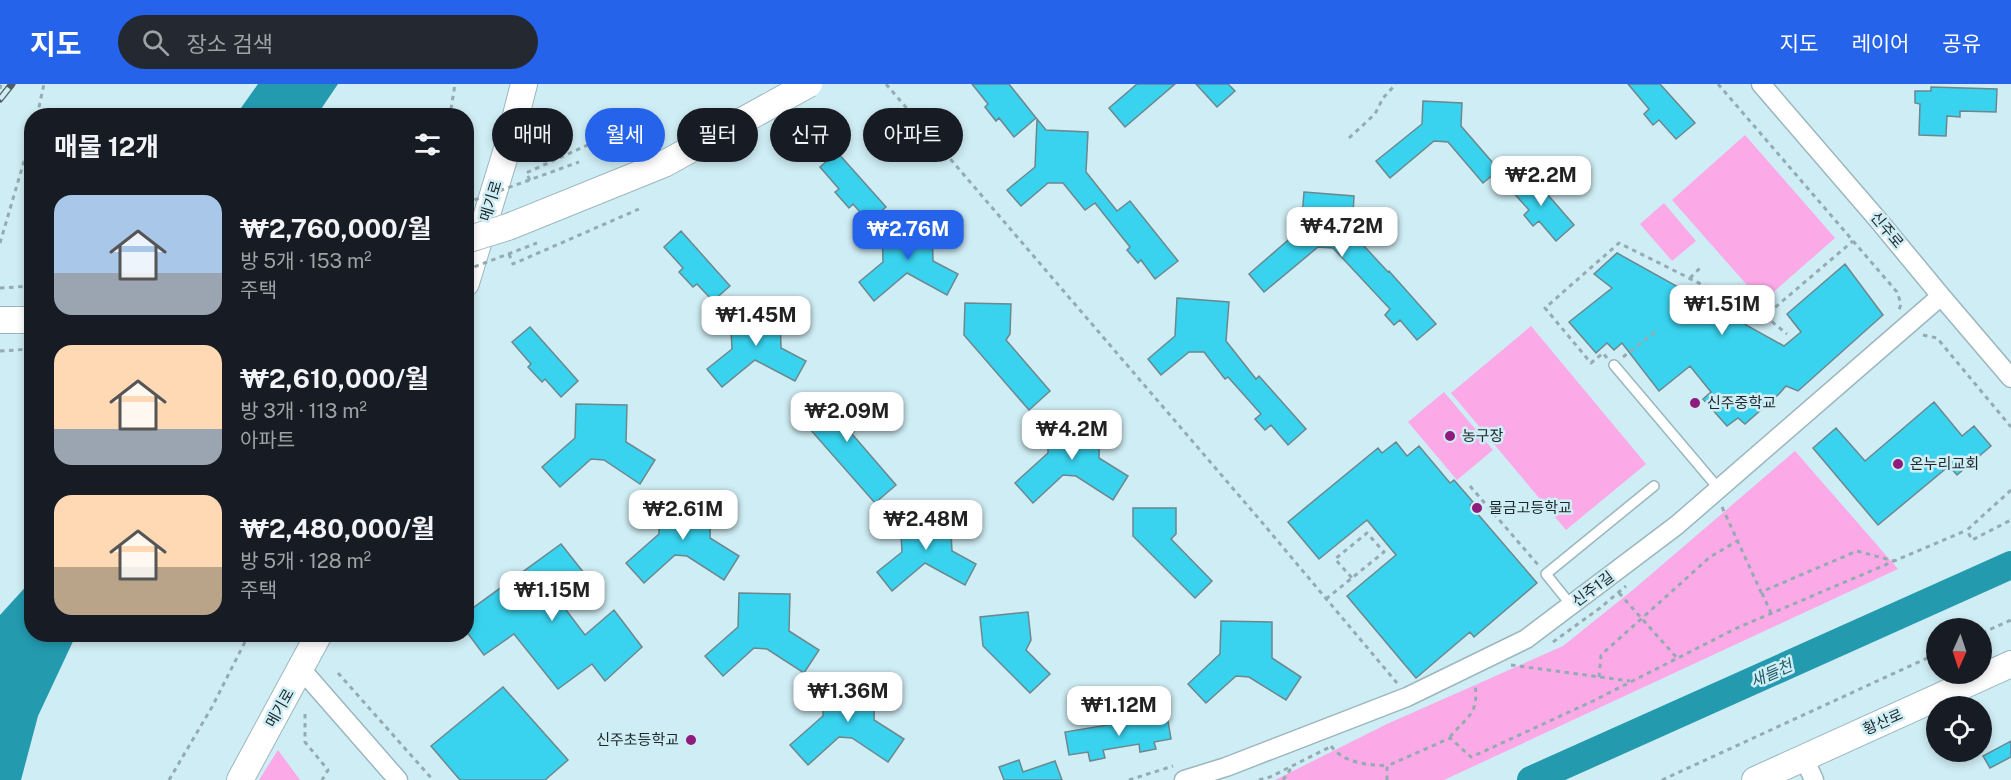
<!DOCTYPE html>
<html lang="ko">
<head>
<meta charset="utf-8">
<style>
	:root { --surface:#171b24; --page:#242831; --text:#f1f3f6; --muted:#9ea1a6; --accent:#2563eb }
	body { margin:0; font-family:"Public Sans","Noto Sans KR",sans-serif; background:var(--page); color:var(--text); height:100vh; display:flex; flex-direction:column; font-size:22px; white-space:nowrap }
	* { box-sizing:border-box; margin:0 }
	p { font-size:20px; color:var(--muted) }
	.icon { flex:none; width:33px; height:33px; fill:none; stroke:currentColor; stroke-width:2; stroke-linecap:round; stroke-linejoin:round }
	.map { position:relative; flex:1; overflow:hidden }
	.panel { position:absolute; left:24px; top:24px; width:450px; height:534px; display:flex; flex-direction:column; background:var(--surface); border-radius:24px; box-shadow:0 3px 9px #0003 }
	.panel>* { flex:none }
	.hud { position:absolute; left:492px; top:24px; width:570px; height:54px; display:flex; gap:12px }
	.needle { width:39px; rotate:183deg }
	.buttons { position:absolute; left:1926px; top:534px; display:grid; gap:12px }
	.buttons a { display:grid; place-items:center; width:66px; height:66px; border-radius:50%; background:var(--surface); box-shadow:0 3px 9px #0003; font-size:30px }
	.price { position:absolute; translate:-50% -51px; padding:0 14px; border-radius:12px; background:#fff; color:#222; font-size:20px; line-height:39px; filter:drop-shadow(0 2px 3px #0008) }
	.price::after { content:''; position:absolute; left:50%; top:36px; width:18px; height:14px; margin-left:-9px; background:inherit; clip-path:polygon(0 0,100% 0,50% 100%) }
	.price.on { background:var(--accent); color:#fff }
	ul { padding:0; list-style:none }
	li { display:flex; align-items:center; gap:18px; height:150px; padding:0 30px }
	li span { display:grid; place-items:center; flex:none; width:168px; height:120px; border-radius:18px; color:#555 }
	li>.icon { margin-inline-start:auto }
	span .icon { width:72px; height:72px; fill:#fffc; stroke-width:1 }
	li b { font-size:26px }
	h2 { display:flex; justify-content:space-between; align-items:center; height:72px; padding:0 30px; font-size:26px }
	.pill { padding:0 21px; border-radius:27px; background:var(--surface); box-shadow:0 3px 9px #0003; font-size:21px; line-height:54px }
	.pill.on { background:var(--accent); color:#fff }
	header { display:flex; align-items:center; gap:36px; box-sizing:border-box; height:84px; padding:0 30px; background:var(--accent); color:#fff }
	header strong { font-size:28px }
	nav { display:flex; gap:33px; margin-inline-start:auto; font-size:21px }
	.search { width:420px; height:54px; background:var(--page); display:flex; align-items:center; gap:15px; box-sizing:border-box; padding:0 21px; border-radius:33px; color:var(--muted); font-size:22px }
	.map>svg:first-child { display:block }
</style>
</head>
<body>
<header>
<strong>지도</strong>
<div class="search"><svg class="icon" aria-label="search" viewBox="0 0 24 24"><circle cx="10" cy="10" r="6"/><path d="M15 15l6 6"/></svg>장소 검색</div>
<nav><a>지도</a><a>레이어</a><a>공유</a></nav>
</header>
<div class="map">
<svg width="2011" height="696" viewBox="0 0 2011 696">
	<rect width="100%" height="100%" fill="#cfedf4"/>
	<path fill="#fca9e8" d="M1745 51 1835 154 1762 218 1672 116Z
		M1664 119 1696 157 1672 177 1640 140Z
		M1531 242 1646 380 1566 446 1451 309Z
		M1444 308 1493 366 1457 396 1408 338Z
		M1795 367 1898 485 1444 696H1275L1387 640 1563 562 1634 505Z
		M278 666 300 696H259Z"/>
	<path fill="#249aaf" d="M258 0H338L317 31H236Z
		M31 497 32 550 76 551 38 632 21 696H0V531Z"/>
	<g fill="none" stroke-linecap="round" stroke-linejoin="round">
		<path stroke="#249aaf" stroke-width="28" d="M1531 696 2011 481"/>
	</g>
	<path fill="#39d3ef" stroke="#6c878d" stroke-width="1.5" d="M972 0H1009L1036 34 1014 53 999 34 996 37 985 23 988 20Z
		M1137 0H1175L1125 43 1109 24Z
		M1196 0H1228L1235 7 1217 23Z
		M1628 0H1660L1695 39 1676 55 1659 36 1653 41 1644 30 1649 25Z
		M1931 3 1997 5 1996 28 1960 27V33L1947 32 1946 52 1919 51 1920 20 1915 19V7H1931Z
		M1423 17 1462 19 1461 42 1499 86 1483 99 1448 58 1434 57 1390 94 1376 77 1422 40Z
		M1037 35 1046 46 1088 48 1086 88 1117 127 1130 117 1178 177 1155 195 1141 176 1138 179 1127 166 1130 163 1095 119 1085 126 1063 99H1048L1021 122 1007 106 1035 83Z
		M837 68 886 123 869 138 853 120 849 124 835 108 839 105 820 83Z
		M1528 88 1574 141 1556 157 1539 137 1533 142 1524 131 1529 126 1509 104Z
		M1304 108 1354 112 1352 149 1388 188 1389 187 1436 240 1417 256 1400 236 1394 241 1385 231 1390 225 1333 164 1318 163 1264 208 1249 190 1301 145Z
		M932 140 933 177 958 190 947 211 907 189 874 217 859 198 883 178 882 142Z
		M681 147 730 202 713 217 697 200 693 203 679 188 683 184 664 163Z
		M1617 169 1784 262 1801 248 1787 230 1845 180 1883 231 1798 307 1786 302 1779 310 1745 340 1738 334 1727 342 1703 315 1711 308 1690 282 1659 307 1622 259 1614 266 1607 259 1596 269 1569 238 1612 204 1594 190Z
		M1177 214 1229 218 1226 257 1256 295 1259 292 1306 345 1288 361 1271 341 1265 346 1255 335 1261 330 1228 293 1225 295 1204 268H1189L1161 291 1148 275 1175 252Z
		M965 219 1011 220 1010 250 1006 256 1050 307 1029 326 964 251Z
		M780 227 781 264 806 277 795 297 755 276 722 303 707 285 732 265 730 228Z
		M530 243 578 297 561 313 545 295 542 298 528 283 531 280 512 258Z
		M811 312 857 314 856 344 852 350 896 401 875 419 809 344Z
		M1934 318 1962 352 1974 342 1991 362 1957 391 1949 382 1878 441 1813 364 1836 344 1865 377Z
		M576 320 627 321 626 358 655 376 640 400 604 376 591 375 560 403 542 383 575 354Z
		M1048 336 1100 337 1099 374 1128 392 1113 416 1076 392 1063 391 1033 419 1015 399 1048 369Z
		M1396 358 1407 372 1419 362 1450 399 1454 396 1473 418 1470 421 1537 499 1474 553 1470 548 1416 594 1347 512 1396 471 1367 436 1319 475 1288 438 1378 364 1382 369Z
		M659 416 711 417 710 454 739 472 724 496 687 472 675 471 644 499 626 479 659 450Z
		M1133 424H1176V450L1171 455 1212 497 1195 514 1133 452Z
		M950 430 952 467 976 480 965 501 925 479 892 507 877 488 902 468 900 432Z
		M561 460 595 503 566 526 585 551 614 526 642 563 605 597 592 580 558 605 514 550 484 571 466 547V529Z
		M739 509 790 510 789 547 819 566 804 589 767 565 754 564 723 592 705 572 738 543Z
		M1028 528 1031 556 1026 566 1050 590 1030 609 983 562 980 533Z
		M1221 537 1272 538V574L1301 593 1286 616 1249 593 1236 592 1206 619 1188 600 1220 570Z
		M824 598 875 599 874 636 904 655 888 678 852 654 839 653 808 681 790 661 823 632Z
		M503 603 568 676 545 696H460L431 662Z
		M1167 631 1171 655 1154 658 1156 665 1140 668 1139 660 1103 666 1105 674 1090 677 1088 668 1069 671 1065 648Z
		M2011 657V673L1990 684 1983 672Z
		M1019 676 1023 688 1055 677 1062 696H1004L999 683Z"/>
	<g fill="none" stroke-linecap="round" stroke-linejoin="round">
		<g stroke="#9bb7bd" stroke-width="12">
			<path id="lane" d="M1614 281 1719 405
				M1571 521 1546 490 1654 402"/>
		</g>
		<g stroke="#9bb7bd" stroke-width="21">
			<path id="street" d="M1761 0 1879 137 1941 212 2011 294
				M301 585 398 696
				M1804 674 1814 696
				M1184 696 1226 683 1407 613 1526 555 1677 441 1941 212"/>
		</g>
		<g stroke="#9bb7bd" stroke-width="28">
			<path id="secondary" d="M466 199 510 55 524 0
				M0 236H32
				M240 696 319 550
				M1755 696 2011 580"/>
		</g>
		<path stroke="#94abb1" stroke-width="3" stroke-dasharray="4.5 4.5" stroke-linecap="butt" d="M886 0 1260 436 1397 599
			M1718 0 1897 208 1901 220 1899 226
			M0 5 1 0
			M37 32 44 0
			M445 32 451 25 455 0
			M1349 54 1375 30 1383 14 1396 0
			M530 96 526 89 636 39
			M0 159 32 50
			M509 170 513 180 639 125
			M1690 194 1701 183
			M0 204 32 202
			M1765 232 1787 250
			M1923 251 1937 254 2011 343
			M0 267 32 265
			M1623 273 1655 248
			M1607 274 1603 269 1591 279 1545 224 1619 159 1765 232 1853 157
			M1470 402 1539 482
			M2011 406 1967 446 1972 456 2011 436
			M1722 423 1761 508 1857 467 1894 477
			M1619 509 1677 574
			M1762 509 1771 529
			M1326 515 1384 468 1367 449 1335 475 1352 494
			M1982 549 2011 536
			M1553 558 1600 524 1626 502
			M1511 581 1630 597
			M338 589 433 696
			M1599 593 1601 571 1710 473 1737 457
			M305 630V658L328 686 322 696
			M1450 653C1468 631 1479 631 1475 599
			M1331 662C1345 680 1366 680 1387 682
			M169 696 212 623 249 550
			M1129 696 1173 682
			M1259 696 1270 693 1330 663
			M1283 696 1292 683
			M1387 696V682L1450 654 1471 673 1478 670 1593 617 1737 544 1967 446
			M1662 696 1936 570"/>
		<use href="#lane" stroke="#fff" stroke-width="9"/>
		<use href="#street" stroke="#fff" stroke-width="18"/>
		<use href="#secondary" stroke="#fff" stroke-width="26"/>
		<g stroke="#4e5f63" stroke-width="7">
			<path id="rail" d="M0 15 12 0"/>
		</g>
		<use href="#rail" stroke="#cfedf4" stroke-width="4.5" stroke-dasharray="14" stroke-linecap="butt"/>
		<g stroke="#9bb7bd" stroke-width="28" stroke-linecap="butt">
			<path id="secondary-bridge" d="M466 156 508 143 664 80 809 0"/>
		</g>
		<path stroke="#94abb1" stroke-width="3" stroke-dasharray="4.5 4.5" stroke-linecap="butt" d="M466 119 579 78
			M466 186 537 159"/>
		<use href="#secondary-bridge" stroke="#fff" stroke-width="26"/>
	</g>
	<g fill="#8f1c7c" stroke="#cfedf4" stroke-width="2">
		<circle cx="1695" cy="319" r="6"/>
		<circle cx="1450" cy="352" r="6"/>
		<circle cx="1898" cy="380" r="6"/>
		<circle cx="1477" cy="424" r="6"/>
		<circle cx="691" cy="656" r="6"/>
	</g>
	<g text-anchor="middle" stroke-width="5" stroke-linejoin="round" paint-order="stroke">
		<g font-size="15" fill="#1d282b" stroke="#cfedf4">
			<text transform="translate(491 117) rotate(-73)" y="5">메기로</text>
			<text transform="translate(1887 146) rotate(50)" y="5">신주로</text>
			<text transform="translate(1593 505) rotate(-37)" y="5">신주1길</text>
			<text transform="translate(280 624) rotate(-61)" y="5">메기로</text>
			<text transform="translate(1883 638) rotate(-24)" y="5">황산로</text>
		</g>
		<g font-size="15" fill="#1d282b" stroke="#cfedf4" text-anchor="start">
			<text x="1707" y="324">신주중학교</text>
			<text x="1462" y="357">농구장</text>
			<text x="1910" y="385">온누리교회</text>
			<text x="1489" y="429">물금고등학교</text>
			<text x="679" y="661" text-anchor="end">신주초등학교</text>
		</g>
		<g font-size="16" font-style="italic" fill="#1e5a66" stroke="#cfedf4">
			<text transform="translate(1771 589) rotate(-24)" y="6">새들천</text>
		</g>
	</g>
</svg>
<div class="buttons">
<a><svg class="needle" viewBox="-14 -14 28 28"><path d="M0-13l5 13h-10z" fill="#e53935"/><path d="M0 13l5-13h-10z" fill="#9ea1a6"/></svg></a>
<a><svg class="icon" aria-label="locate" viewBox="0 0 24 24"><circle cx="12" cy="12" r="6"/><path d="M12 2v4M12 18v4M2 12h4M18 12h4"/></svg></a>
</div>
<b class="price" style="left:1541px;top:123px">₩2.2M</b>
<b class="price" style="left:1342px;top:174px">₩4.72M</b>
<b class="price on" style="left:908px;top:177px">₩2.76M</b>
<b class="price" style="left:1722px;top:252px">₩1.51M</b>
<b class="price" style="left:756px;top:263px">₩1.45M</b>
<b class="price" style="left:847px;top:359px">₩2.09M</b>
<b class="price" style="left:1072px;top:377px">₩4.2M</b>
<b class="price" style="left:683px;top:457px">₩2.61M</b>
<b class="price" style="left:926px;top:467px">₩2.48M</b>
<b class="price" style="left:552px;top:538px">₩1.15M</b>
<b class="price" style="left:848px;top:639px">₩1.36M</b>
<b class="price" style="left:1119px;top:653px">₩1.12M</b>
<div class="hud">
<a class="pill">매매</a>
<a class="pill on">월세</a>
<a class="pill">필터</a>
<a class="pill">신규</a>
<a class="pill">아파트</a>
</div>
<section class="panel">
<h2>매물 12개<svg class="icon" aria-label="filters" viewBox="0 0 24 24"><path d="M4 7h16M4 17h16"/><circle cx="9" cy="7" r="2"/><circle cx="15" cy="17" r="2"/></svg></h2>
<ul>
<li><span style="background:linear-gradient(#a9c7e8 65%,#9aa5b1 0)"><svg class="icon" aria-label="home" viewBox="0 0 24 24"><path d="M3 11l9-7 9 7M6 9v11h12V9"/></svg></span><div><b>₩2,760,000/월</b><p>방 5개 · 153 m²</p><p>주택</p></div></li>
<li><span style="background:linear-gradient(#ffd9b3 70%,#9aa5b1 0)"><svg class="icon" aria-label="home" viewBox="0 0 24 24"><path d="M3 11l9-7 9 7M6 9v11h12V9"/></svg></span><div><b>₩2,610,000/월</b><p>방 3개 · 113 m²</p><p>아파트</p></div></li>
<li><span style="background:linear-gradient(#ffd9b3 60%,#b9a48a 0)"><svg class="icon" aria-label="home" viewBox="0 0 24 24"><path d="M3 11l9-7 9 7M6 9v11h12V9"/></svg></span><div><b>₩2,480,000/월</b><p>방 5개 · 128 m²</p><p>주택</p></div></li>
</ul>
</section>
</div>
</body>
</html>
